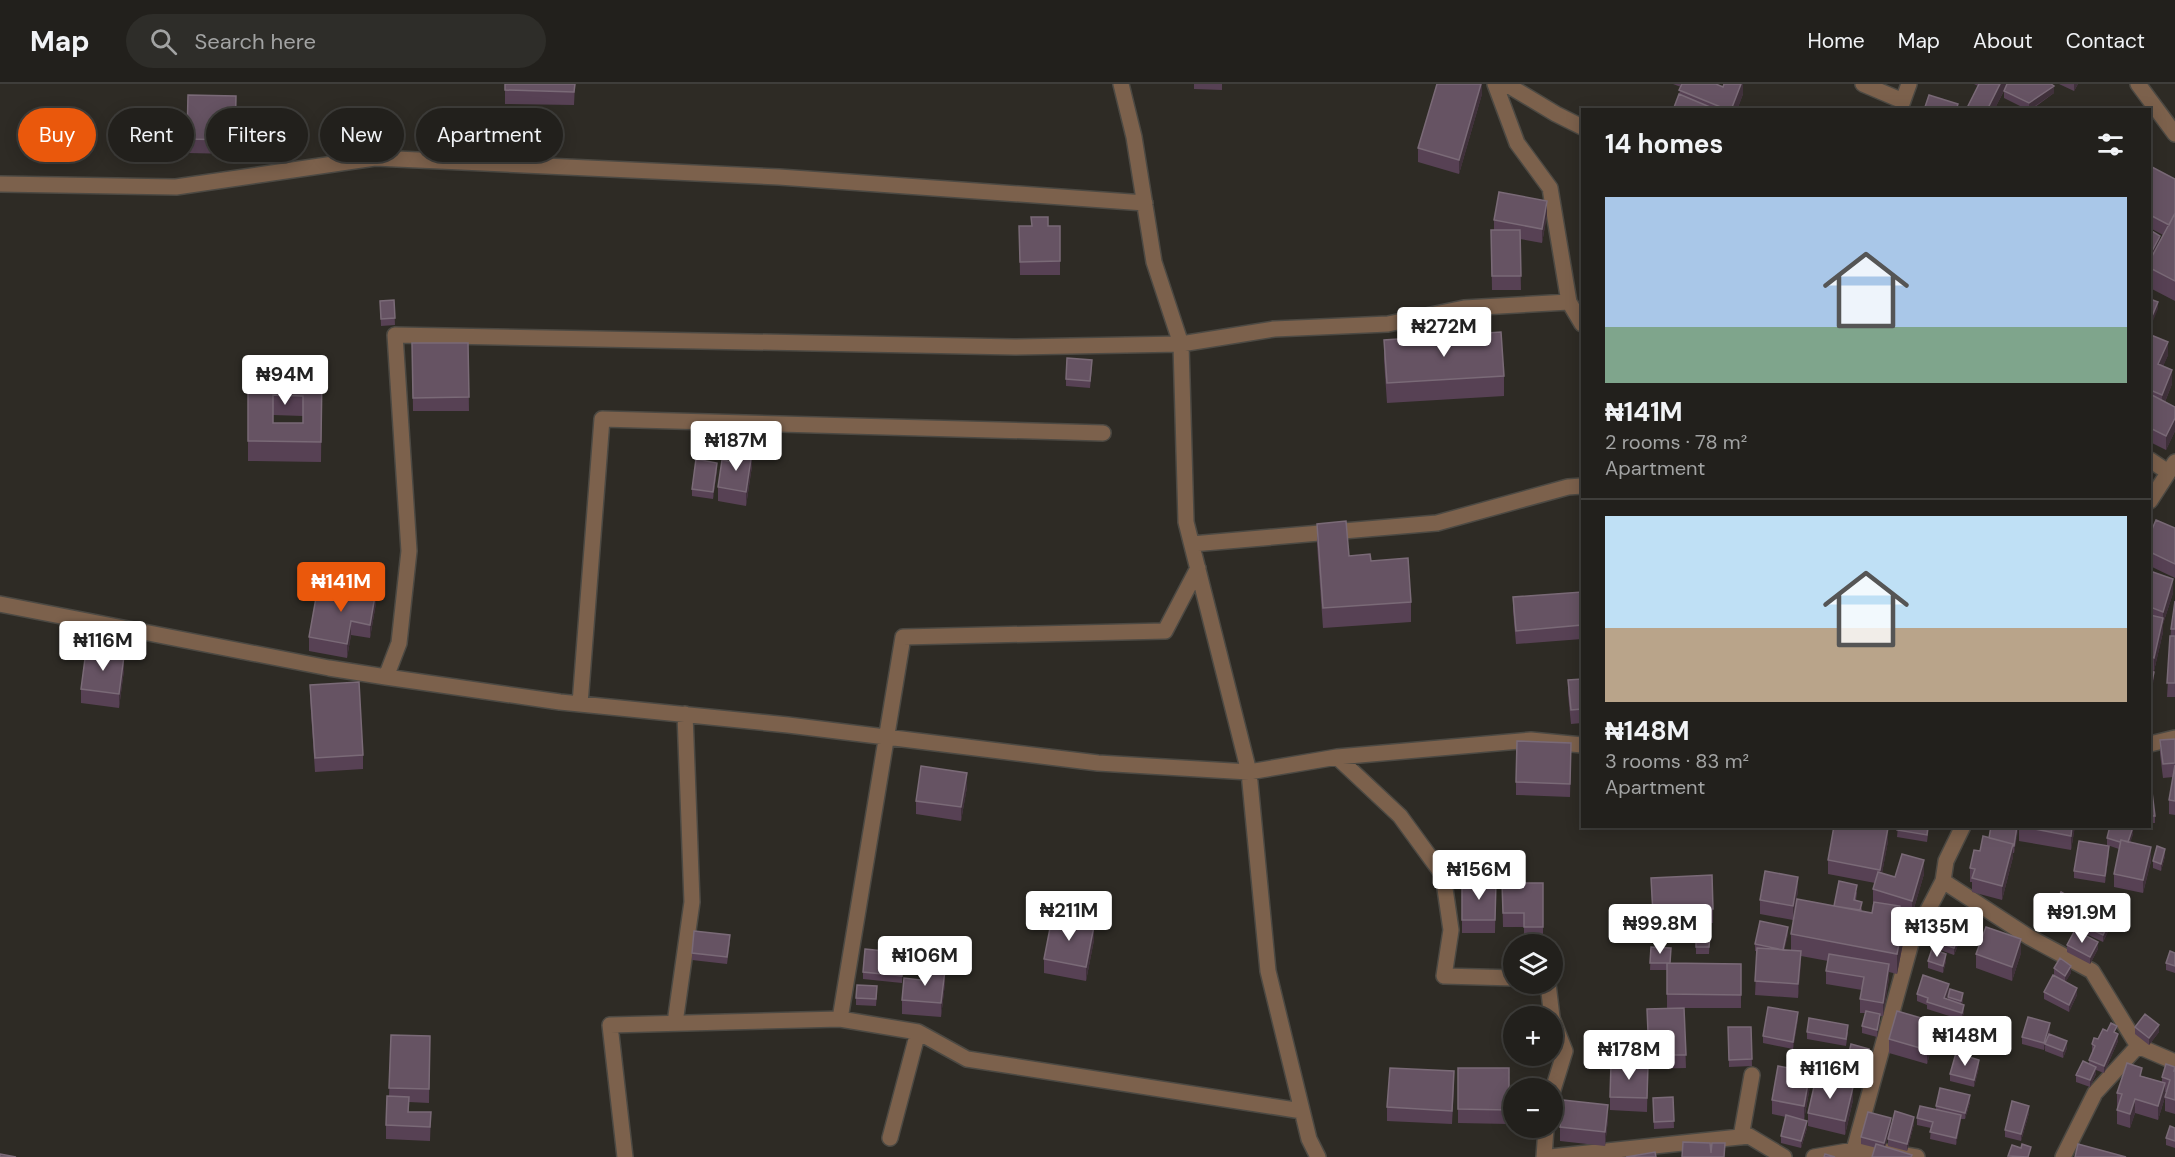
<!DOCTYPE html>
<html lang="en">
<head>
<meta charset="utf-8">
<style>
	:root { --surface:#22201c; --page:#2e2d29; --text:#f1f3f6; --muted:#a2a3a3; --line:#3f3e3b; --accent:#ea580c }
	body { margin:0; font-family:"DM Sans",sans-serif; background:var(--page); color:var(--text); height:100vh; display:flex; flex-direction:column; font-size:22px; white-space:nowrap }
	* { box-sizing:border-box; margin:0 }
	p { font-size:20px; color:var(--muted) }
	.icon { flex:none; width:33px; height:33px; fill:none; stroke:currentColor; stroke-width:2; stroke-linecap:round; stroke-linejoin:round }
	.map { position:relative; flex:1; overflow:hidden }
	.drawer { position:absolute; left:1581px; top:24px; width:570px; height:720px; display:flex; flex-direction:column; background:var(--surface); border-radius:0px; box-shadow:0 3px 15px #0003,0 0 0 2px var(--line) }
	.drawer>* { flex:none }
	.hud { position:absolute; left:18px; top:24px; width:570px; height:54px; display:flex; gap:12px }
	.controls { position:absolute; left:1503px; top:850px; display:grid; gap:12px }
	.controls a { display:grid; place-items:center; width:60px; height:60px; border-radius:50%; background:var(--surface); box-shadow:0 3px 15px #0003,0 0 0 2px var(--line); font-size:30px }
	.price { position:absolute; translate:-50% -51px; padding:0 14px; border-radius:6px; background:#fff; color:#222; font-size:20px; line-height:39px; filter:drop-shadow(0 2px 3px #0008) }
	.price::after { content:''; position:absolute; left:50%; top:36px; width:18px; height:14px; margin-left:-9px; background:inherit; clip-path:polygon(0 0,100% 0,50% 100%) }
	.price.active { background:var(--accent); color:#fff }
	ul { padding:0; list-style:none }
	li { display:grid; align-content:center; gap:12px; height:318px; padding:0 24px }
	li+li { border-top:2px solid var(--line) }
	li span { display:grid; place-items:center; height:186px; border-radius:0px; color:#555 }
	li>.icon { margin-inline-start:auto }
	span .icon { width:108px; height:108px; fill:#fffc; stroke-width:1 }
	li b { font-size:26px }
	h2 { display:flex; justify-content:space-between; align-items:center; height:72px; padding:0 24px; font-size:26px }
	.tag { padding:0 21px; border-radius:27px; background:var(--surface); box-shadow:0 3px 15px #0003,0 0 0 2px var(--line); font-size:21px; line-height:54px }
	.tag.active { background:var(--accent); color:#fff }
	header { display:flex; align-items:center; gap:36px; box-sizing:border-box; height:84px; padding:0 30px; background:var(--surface); border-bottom:2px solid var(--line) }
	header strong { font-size:28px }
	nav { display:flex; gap:33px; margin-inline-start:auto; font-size:21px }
	.search { width:420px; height:54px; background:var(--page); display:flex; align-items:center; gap:15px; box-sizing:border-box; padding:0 21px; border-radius:33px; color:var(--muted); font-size:22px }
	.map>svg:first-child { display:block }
</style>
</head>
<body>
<header>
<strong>Map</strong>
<div class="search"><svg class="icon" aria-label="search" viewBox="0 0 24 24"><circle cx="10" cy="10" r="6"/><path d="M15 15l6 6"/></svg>Search here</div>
<nav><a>Home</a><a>Map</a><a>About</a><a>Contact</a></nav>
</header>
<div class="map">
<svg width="2175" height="1073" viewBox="0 0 2175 1073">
	<rect width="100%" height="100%" fill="#2e2b25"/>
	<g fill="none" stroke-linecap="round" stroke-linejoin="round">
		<g stroke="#4c4943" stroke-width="18">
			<path id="minor" d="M1121 0 1134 53 1154 178 1181 260 1186 438 1249 688 1268 887 1309 1055 1318 1073
				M1495 0 1517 59 1550 104 1569 218 1582 240
				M1506 0 1556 30 1582 43
				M1863 0 1903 17
				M2138 0 2175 50
				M1900 25 1909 0
				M0 100 176 103 375 74 779 93 1145 119
				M2150 376 2168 388
				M2150 417 2175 378
				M1192 460 1437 439 1568 403 1582 402
				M0 520 329 584 386 593 560 618 788 641 1098 679 1249 688 1337 673 1531 656 1582 661
				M386 593 399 559 409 467 395 251 1015 263 1181 260 1274 245 1388 240 1464 224 1569 218
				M580 620 602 335 1103 349
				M2150 660 2175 654
				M1337 673 1400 732 1443 791 1451 846 1444 892 1514 894
				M1943 797 2029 853 2092 887 2138 962 2175 978
				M1548 900 1552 933
				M1552 934 1565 967 1552 1009
				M675 939 692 818 685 630
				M918 948 967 975 1302 1027
				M1741 1053 1752 991
				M890 1054 918 948 840 935 903 553 1165 547 1198 484
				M1854 1066H1875L1917 1073
				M625 1073 610 941 840 935
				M1544 1073 1546 1044
				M1550 1073 1749 1052 1784 1073
				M1814 1073 1854 1066 1911 859 1943 797 1946 777 1963 742
				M2063 1073 2095 1009 2138 962"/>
		</g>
		<use href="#minor" stroke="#7c614c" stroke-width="15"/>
	</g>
	<path fill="#574154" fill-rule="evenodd" d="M505 0H575L574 21 505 20Z
		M1194 0H1222V6L1194 5Z
		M1482 0V10L1459 90 1418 78V64Z
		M1673 0H1716L1723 3 1743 0V10L1737 26H1673L1679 10 1681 3Z
		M1974 0H2007L2054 9 2031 26H2028L2004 14V7L1994 26H1968V22L1978 2Z
		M2059 0H2078L2074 7Z
		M188 11 236 12 235 70 187 69Z
		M2150 82 2175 95V217L2150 204V146L2160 157 2163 151 2150 144Z
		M1547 131 1542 159 1520 155 1521 206H1492L1491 146H1494V136Z
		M1019 142H1060V191H1020Z
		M394 216 395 241 381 242 380 217Z
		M2150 255 2168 271 2163 282 2172 300 2165 318 2175 323V347L2166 366 2150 358Z
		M1384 256 1504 292V312L1387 319 1384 276Z
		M412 259H468L469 327H413Z
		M1092 283 1090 304 1066 302V295Z
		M248 287 322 288 321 378 248 377ZM273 331 303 332V339H273Z
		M733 378 752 382 746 422 718 417V403Z
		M717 386 713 415 692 412V405Z
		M1317 440 1349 472 1371 477 1411 518V538L1323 544 1317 460Z
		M2175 444V494L2150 482V450Z
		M2150 487 2173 509 2163 540V548L2154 587 2150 586Z
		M1582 508V555L1516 560 1513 527V513Z
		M2175 517V613H2167L2171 545Z
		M376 519 370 554 351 551 347 574 309 567V553Z
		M124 586 119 624 81 619V605Z
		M1582 595V639L1571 640 1568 610V596Z
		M310 601 363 671V685L315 688 310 614Z
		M2175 655V731L2169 730V716L2173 693 2163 694 2160 670V656Z
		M1571 673 1570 713 1516 711V698Z
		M2150 700 2155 732V739H2150Z
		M967 703 961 737 916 730V717Z
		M1898 742H1929L1927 758 1897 753Z
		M1991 742H2075L2071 766 2019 757V743H2018L2014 769H2013V773L2002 816 1972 808V798H1970V784L1989 754Z
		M2133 750 2130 758 2151 777 2143 809 2114 803V790L2119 765 2107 761V754Z
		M1888 757 1882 789 1895 793 1924 790 1912 831 1900 827V834L1904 854 1897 890 1889 888V894L1883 932H1880V937L1877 953 1862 949V942L1865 929H1860V915L1862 906 1826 900V887L1828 877 1801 872 1798 914 1755 911 1757 867H1755V860L1788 850 1784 866 1791 867V850L1834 822 1857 808 1856 816 1862 825V827L1872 829 1873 819V805L1875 799 1828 790V776Z
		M2109 769 2105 799 2074 794V787Z
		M2165 772 2161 787 2153 784V777Z
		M1651 794 1713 825V839H1694V842L1653 844Z
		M1462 798H1496L1495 849H1462Z
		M1502 799H1543V856L1524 857V843H1503Z
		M1798 807 1793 836 1760 830V816Z
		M2051 827 2088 830 2079 848 2098 865 2090 880 2067 868V861L2075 847 2051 834Z
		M2118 827 2103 858 2084 849V842Z
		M1696 851 1710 852 1709 870H1696Z
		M1094 856 1086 897 1044 889V875Z
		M1960 856 1954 871 1940 866V859Z
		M730 858 727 880 692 876V869Z
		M1651 863 1670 879 1741 880V924H1684L1686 984 1649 985 1648 982 1647 1028 1610 1026V1013L1648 981 1647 925 1684 924H1667V886H1650Z
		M2021 869 2012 897 1976 884V870Z
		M2175 869V889L2166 886V879Z
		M903 876 902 899 863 895V888Z
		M1928 877H1946L1943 889 1928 884Z
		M2054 884 2071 889 2065 898 2077 911 2069 928 2044 915V908L2060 895 2054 891Z
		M945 899 941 933 902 930V916Z
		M1949 907 1946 915 1948 916V913L1963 916 1962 920 1964 928 1962 936 1927 925V921L1917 917V910Z
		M877 909 876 922 856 921V914Z
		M1798 935 1793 965 1763 959V952Z
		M1728 943H1751L1752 982 1729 983Z
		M2135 943 2159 948 2149 961 2135 950Z
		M2050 946 2048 954 2067 964 2063 974 2045 967V962L2044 966 2022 960V953Z
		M1807 948H1848L1846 962 1807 955Z
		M2116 950 2118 957 2104 989 2096 986V990L2090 1003 2076 998V991L2089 980V976L2093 967H2092V960L2098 955Z
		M391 951 430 952 429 1019 409 1018V1028H431L430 1057 386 1055V1041L389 1012Z
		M1935 952 1927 980 1889 969V955Z
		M1869 972 1865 985 1848 980V973Z
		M1979 983 1974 1003 1950 997V990Z
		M2175 983V1030L2165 1027V1013L2166 1008H2165V1013L2158 1036 2135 1029 2130 1044 2117 1040V1009L2142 992 2162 998V993Z
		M1458 984H1509V1040L1458 1039Z
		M1454 1001 1452 1040 1387 1037V1023Z
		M1810 1002 1804 1036 1807 1044 1801 1064 1781 1059V1052L1786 1033 1772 1030V1016Z
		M1673 1013 1674 1044 1654 1045 1653 1014Z
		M1853 1016 1845 1051 1808 1042V1029Z
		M1970 1018 1965 1035H1961L1956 1061 1930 1055 1931 1044 1917 1041V1034L1936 1026V1022Z
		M2029 1029 2021 1057 2005 1053V1046Z
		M1608 1035 1605 1062 1560 1057V1043Z
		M1914 1040 1907 1067 1888 1062V1055Z
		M1891 1041 1885 1063 1912 1073 1861 1060V1053Z
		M2175 1044V1064L2166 1061V1054Z"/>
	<path fill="#40313b" d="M1481 0H1482V10L1459 90V76Z
		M1741 0H1743V10L1737 26H1731Z
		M2000 0H2007V1L1994 26H1987Z
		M2074 0H2078L2074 7Z
		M2054 2V9L2029 26V19Z
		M1547 117V131L1542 159V145Z
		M2160 152V165L2150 184V171Z
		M2158 218V225L2150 244V237Z
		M2168 258V271L2158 294V280Z
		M2172 286V300L2162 325V311Z
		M2175 334V347L2166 366V352Z
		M752 368V382L746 422V408Z
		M717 379V386L713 415V408Z
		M2173 495V509L2163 540V548L2154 587V574L2163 536V528Z
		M376 506V519L370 554V541Z
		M351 537V551L347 574V560Z
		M124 572V586L119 624V610Z
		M2154 588V595L2150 614V607Z
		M967 689V703L961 737V723Z
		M2018 742V748L2014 769V762Z
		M2072 742H2075L2071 766V752Z
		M2133 743V750L2128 767V760Z
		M1888 744V757L1880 800V786Z
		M2013 760V773L2002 816V802Z
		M2109 762V769L2105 799V792Z
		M2151 763V777L2143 809V796Z
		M2165 765V772L2161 787V780Z
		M1924 776V790L1912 831V817Z
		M1798 793V807L1793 836V822Z
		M2118 820V827L2103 858V851Z
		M2088 823V830L2078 849V842Z
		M1904 834V854L1897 890V870Z
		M1094 842V856L1086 897V883Z
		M1788 843V850L1783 873V866Z
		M1960 849V856L1954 871V864Z
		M2021 855V869L2012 897V883Z
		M2098 858V865L2090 880V873Z
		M1801 867V881L1798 914V900Z
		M1946 870V877L1943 889V882Z
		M1889 880V894L1883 932V919Z
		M2071 882V889L2065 899V892Z
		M945 886V899L941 933V919Z
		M1949 900V907L1944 921V914Z
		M2077 904V911L2069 928V921Z
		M1963 909V916L1961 924V917Z
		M1964 921V928L1962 936V929Z
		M1798 928V935L1793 965V958Z
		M1880 930V937L1877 953V946Z
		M1935 938V952L1927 980V966Z
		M2050 939V946L2044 966V959Z
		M2159 941V948L2149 961V954Z
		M2118 950V957L2104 989V982Z
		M2067 957V964L2063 974V967Z
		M1869 965V972L1865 985V978Z
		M1979 976V983L1974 1003V996Z
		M2096 983V990L2090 1003V996Z
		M1810 988V1002L1804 1036V1022Z
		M2165 999V1013L2158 1036V1022Z
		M1853 1003V1016L1845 1051V1037Z
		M1970 1011V1018L1965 1035V1029Z
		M2135 1015V1029L2130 1044V1030Z
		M1608 1021V1035L1605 1062V1048Z
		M2029 1022V1029L2021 1057V1050Z
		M1961 1031V1038L1956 1061V1054Z
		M1914 1033V1040L1907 1067V1060Z
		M1891 1034V1041L1884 1066V1059Z
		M1807 1037V1044L1801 1064V1057Z"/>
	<path fill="#665363" stroke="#7a6a77" stroke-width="1.5" fill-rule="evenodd" d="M505 0H575L574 8 505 6Z
		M1437 0H1481L1459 76 1418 64Z
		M1682 0H1716L1723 3 1724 0H1741L1731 26H1728L1679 6Z
		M1979 0H2000L1987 26H1975L1968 22Z
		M2007 0H2051L2054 2 2029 19 2004 7Z
		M1679 10 1717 26H1673Z
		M188 11 236 12 235 56 187 55Z
		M1929 11 1958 20 1956 26H1924Z
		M2150 82 2175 95V129L2169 141 2150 131Z
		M1499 108 1547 117 1542 145 1494 136Z
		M2175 129V197L2150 184V176Z
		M1031 133H1048V142H1060V177L1020 178 1019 142H1032Z
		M1491 146H1520L1521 192H1492Z
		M2150 146 2160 152 2150 171Z
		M2150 215 2158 218 2150 237Z
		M394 216 395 234 381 235 380 217Z
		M1501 248 1504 292 1387 299 1384 256Z
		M2151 251 2168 258 2158 280 2172 286 2162 311 2150 306V255Z
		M412 259H468L469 313 413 314Z
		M1067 274 1092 276 1090 297 1066 295Z
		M248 287 322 288 321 358 248 357ZM273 311 303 312V339H273Z
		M2150 310 2175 323V334L2166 352 2150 344Z
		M735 365 752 368 746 408 718 403 722 376 733 378Z
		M696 375 717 379 713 408 692 405Z
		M2156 436 2175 444V480L2150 468V450Z
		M1346 437 1349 472 1370 470 1371 477 1408 474 1411 518 1323 524 1317 440Z
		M2150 487 2173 495 2163 528 2150 523Z
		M349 500 376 506 370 541 351 537 347 560 309 553 317 508 347 513Z
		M1582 508V541L1516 547 1513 513Z
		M2175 517V545H2171Z
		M2150 531 2163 534 2154 574 2150 572Z
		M2170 552H2175V599H2167Z
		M86 567 124 572 119 610 81 605Z
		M2150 587 2154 588 2150 607Z
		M1582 595V625L1571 626 1568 596Z
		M359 598 363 671 315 674 310 601Z
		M2175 655V679L2163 680 2160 656Z
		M1517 657 1571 659 1570 700 1516 698Z
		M2175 681V717L2169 716Z
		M921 682 967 689 961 723 916 717Z
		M2150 700H2151L2155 732H2150Z
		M1834 742H1881L1888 744 1880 786 1828 776Z
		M1898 742H1928L1927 751 1897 746Z
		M1991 742H2017L2014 762H2013V760L1989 754Z
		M2019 742H2072L2071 752Z
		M2110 742 2133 743 2128 758 2121 756 2120 758 2107 754Z
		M1983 752 2013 760 2002 802 1972 794 1975 785 1970 784 1974 766 1980 767Z
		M2121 756 2151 763 2143 796 2114 790Z
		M2079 757 2109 762 2105 792 2074 787Z
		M2157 762 2165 765 2161 780 2153 777Z
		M1902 770 1924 776 1912 817 1873 805 1878 788 1895 793Z
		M1765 787 1798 793 1793 822 1760 816Z
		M1712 791 1713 825H1694V829L1653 830 1651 794Z
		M1839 797 1857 801 1854 816 1862 818 1860 826 1834 822Z
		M1462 798H1496L1495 836H1462Z
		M1502 799H1543V843H1524V829H1503Z
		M2061 808 2088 823 2078 842 2051 827Z
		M2099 810 2118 820 2103 851 2084 842Z
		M1797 815 1872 829 1874 818 1900 822 1898 833 1904 834 1897 870 1791 850Z
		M1052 834 1094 842 1086 883 1044 875Z
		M1760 837 1788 843 1783 866 1755 860Z
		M1986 843 2021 855 2012 883 1976 870Z
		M1945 844 1960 849 1954 864 1940 859Z
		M2075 846 2098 858 2090 873 2067 861Z
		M694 847 730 851 727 873 692 869Z
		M1696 851 1710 852 1709 863H1696Z
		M1651 863 1671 864 1670 879H1650Z
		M1757 864 1801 867 1798 900 1755 897Z
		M865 865 903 869 902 892 863 888Z
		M1932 865 1946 870 1943 882 1928 877Z
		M2170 867 2175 869V882L2166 879Z
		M1829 870 1889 880 1883 919 1860 915 1864 893 1826 887Z
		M2060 874 2071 882 2065 892 2054 884Z
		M1667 879 1741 880V911L1667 910Z
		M922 883 945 886 941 919 902 916 904 894 921 896Z
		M1923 891 1949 900 1944 914 1964 921 1962 929 1927 918 1928 914 1917 910Z
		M2053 891 2077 904 2069 921 2044 908Z
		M857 901 877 902 876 915 856 914Z
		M1950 905 1963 909 1961 917 1948 913Z
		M1768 923 1798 928 1793 958 1763 952Z
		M1684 924 1686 971H1649L1647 925Z
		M1866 927 1880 930 1877 946 1862 942Z
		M1897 927 1935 938 1927 966 1889 955Z
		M2145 930 2159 941 2149 954 2135 943Z
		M2028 933 2050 939 2044 959 2022 953Z
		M1809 934 1848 941 1846 955 1807 948Z
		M2111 939 2117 942 2114 948 2118 950 2104 982 2089 976 2095 962 2092 960 2094 954 2098 955 2103 945 2107 947Z
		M1728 943H1751L1752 975 1729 976Z
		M2049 950 2067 957 2063 967 2045 960Z
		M391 951 430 952 429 1005 389 1004Z
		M1851 960 1869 965 1865 978 1848 973Z
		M1956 969 1979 976 1974 996 1950 990Z
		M2083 977 2096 983 2090 996 2076 991Z
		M2127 979 2142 984 2140 992 2165 999 2158 1022 2135 1015 2130 1030 2117 1026 2122 1010 2117 1009Z
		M1611 980 1648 981 1647 1014 1610 1013Z
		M2166 980 2175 983 2174 987H2175V1016L2165 1013 2170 996 2162 993Z
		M1778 982 1810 988 1804 1022 1772 1016Z
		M1390 984 1454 987 1452 1027 1387 1023Z
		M1458 984H1509V1026L1458 1025Z
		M1816 994 1853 1003 1845 1037 1808 1029Z
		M1940 1004 1970 1011 1965 1029 1936 1022Z
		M387 1012 409 1013 408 1028H431L430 1043 386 1041Z
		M1673 1013 1674 1037 1654 1038 1653 1014Z
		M1563 1016 1608 1021 1605 1048 1560 1043Z
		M2012 1017 2029 1022 2021 1050 2005 1046Z
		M1920 1022 1961 1031 1956 1054 1930 1048 1933 1038 1917 1034Z
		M1895 1027 1914 1033 1907 1060 1888 1055Z
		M1868 1028 1891 1034 1884 1059 1861 1053Z
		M1786 1031 1807 1037 1801 1057 1781 1052Z
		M2170 1042 2175 1044V1057L2166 1054Z
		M1683 1058 1710 1059 1711 1069 1712 1059H1725L1724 1073H1682Z
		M1876 1060 1912 1071 1911 1073H1872Z
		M2022 1060 2031 1063 2028 1073 2008 1072 2012 1061 2021 1064Z
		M2078 1060 2126 1073H2075Z
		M1655 1068 1656 1073H1626Z
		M0 1070 16 1073H0Z
		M1825 1070 1835 1073H1824Z"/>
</svg>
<div class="controls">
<a><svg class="icon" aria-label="layers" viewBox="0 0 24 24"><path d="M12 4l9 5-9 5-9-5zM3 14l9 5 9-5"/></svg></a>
<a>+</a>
<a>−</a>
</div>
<b class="price" style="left:1444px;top:274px">₦272M</b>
<b class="price" style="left:285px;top:322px">₦94M</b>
<b class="price" style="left:736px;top:388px">₦187M</b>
<b class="price active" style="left:341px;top:529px">₦141M</b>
<b class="price" style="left:103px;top:588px">₦116M</b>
<b class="price" style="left:1479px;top:817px">₦156M</b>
<b class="price" style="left:1069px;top:858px">₦211M</b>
<b class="price" style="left:2082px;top:860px">₦91.9M</b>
<b class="price" style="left:1660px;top:871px">₦99.8M</b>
<b class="price" style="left:1937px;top:874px">₦135M</b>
<b class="price" style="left:925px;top:903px">₦106M</b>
<b class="price" style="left:1965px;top:983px">₦148M</b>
<b class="price" style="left:1629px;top:997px">₦178M</b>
<b class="price" style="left:1830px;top:1016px">₦116M</b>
<div class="hud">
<a class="tag active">Buy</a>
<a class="tag">Rent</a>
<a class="tag">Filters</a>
<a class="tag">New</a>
<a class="tag">Apartment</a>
</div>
<section class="drawer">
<h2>14 homes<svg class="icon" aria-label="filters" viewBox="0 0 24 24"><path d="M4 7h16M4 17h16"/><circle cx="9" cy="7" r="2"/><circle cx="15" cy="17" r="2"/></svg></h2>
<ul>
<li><span style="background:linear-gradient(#a9c7e8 70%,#7fa58c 0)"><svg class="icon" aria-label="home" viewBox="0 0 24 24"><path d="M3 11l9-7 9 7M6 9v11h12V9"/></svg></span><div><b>₦141M</b><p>2 rooms · 78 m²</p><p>Apartment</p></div></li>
<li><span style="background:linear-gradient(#bfe0f5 60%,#b9a48a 0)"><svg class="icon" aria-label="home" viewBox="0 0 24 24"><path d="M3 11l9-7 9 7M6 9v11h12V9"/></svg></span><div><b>₦148M</b><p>3 rooms · 83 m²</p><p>Apartment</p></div></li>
</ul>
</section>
</div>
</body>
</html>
